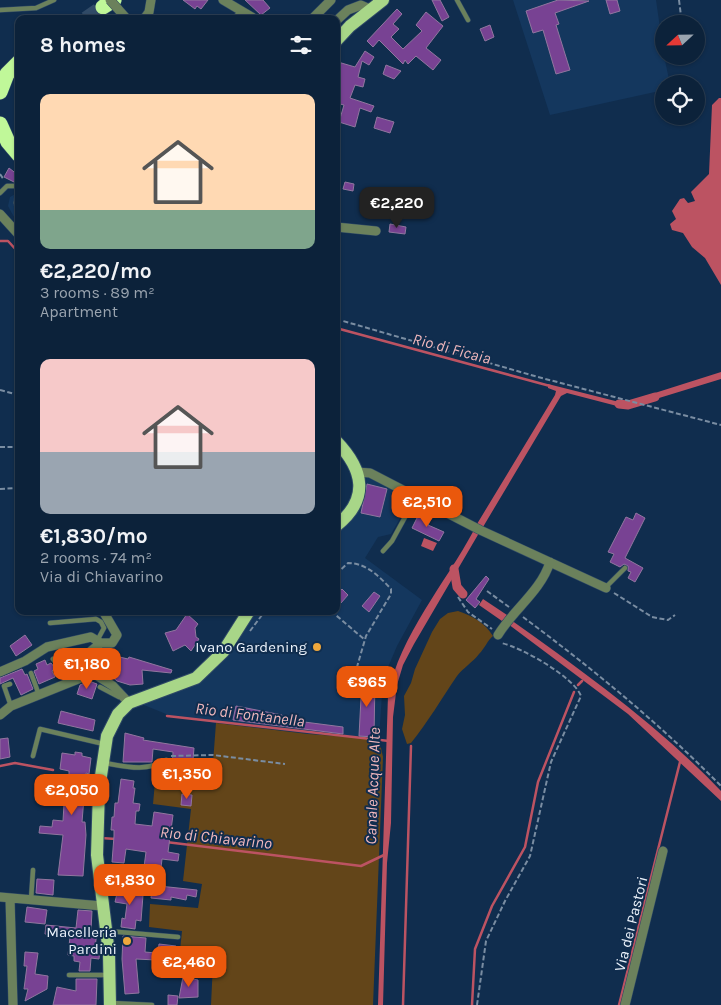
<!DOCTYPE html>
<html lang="en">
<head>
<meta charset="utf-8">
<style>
	:root { --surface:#0c223a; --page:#152a42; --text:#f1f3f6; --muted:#9aa4af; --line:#2c3f54; --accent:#ea580c }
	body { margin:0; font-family:Karla,sans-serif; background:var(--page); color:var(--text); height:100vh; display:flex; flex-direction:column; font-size:19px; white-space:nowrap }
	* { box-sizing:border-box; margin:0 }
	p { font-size:16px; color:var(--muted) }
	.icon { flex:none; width:28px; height:28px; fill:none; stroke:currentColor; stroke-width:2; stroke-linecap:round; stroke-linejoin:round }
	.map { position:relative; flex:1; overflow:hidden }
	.side { position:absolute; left:15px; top:15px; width:325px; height:600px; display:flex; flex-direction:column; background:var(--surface); border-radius:10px; box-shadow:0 1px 4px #0004,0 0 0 1px var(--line) }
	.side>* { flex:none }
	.needle { width:32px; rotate:248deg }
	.tools { position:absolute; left:655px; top:15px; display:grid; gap:10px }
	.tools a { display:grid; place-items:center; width:50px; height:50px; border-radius:50%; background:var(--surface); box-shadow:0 1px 4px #0004,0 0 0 1px var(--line); font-size:25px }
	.price { position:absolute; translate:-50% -42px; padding:0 11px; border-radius:10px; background:var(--accent); color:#fff; font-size:16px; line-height:32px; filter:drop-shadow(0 1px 2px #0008) }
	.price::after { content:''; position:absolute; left:50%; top:30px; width:15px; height:11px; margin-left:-8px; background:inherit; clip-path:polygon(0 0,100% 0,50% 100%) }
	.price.on { background:#222; color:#fff }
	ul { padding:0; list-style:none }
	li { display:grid; align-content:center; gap:10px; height:265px; padding:0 25px }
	li span { display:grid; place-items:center; height:155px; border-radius:10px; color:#555 }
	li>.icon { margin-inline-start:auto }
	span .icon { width:90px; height:90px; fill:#fffc; stroke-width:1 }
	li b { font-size:21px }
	h2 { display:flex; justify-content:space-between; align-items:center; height:60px; padding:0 25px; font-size:21px }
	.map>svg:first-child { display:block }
</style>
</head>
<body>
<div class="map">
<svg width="721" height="1005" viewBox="0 0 721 1005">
	<rect width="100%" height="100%" fill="#102d4e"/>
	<path fill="#14375e" d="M513 0H656L664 56 670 84H664V90L550 115Z
		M19 192V226L8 206 10 197Z
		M367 476 411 499 391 534 378 537 365 558 422 600 397 646 383 679 379 739 308 734 216 723 171 716 139 703 202 679 254 611H336V531L358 510Z"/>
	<path fill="#634519" d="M458 611C473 616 485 623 493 636 487 641 485 648 479 654 473 662 463 668 457 676 442 698 428 722 411 743L407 744 402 729 405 715 404 696 411 683 415 669 432 632 440 619 448 613Z
		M216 723 308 734 379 739 383 757 373 1005H211L213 963 179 960 182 931 149 927 150 904 198 908 202 884 183 881 191 809 153 804 156 771 212 776Z"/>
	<path fill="#bc5362" d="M719 98H721V285L705 258 692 247 683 233 672 230 670 224 676 219 672 211 680 199 684 198 688 203 695 201 691 192 709 174 712 105Z
		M721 372V379L646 402 639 398Z
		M548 384 635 406H617L567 393 561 396 483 527 477 524 555 395 556 391 548 388Z
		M474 530 479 533 414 644 403 665 397 685 393 717 391 823 387 863 383 1005H378L388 695C400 635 445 584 474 530Z
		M424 538 437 543 433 551 421 546Z
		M483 599 507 615 502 621 479 605Z
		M511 620C584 672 659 726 721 791V801L628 714 508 624Z"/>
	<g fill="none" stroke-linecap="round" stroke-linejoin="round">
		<path stroke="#bc5362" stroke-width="2.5" d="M0 241H8L19 253
			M336 328 550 386
			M578 685 582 681
			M167 716 389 741
			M0 766 15 763 53 770
			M101 838 116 839
			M166 842 361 866 384 855
			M403 1005 411 746
			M472 1005 475 949 492 906 525 847 538 782 574 692
			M619 1005 680 762"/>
		<path stroke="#bc5362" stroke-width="9" d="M619 404 628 405 655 397
			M454 569 457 587 463 594"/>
	</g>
	<path fill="#784293" stroke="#91769f" d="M183 0H208L201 9 197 6 195 9Z
		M245 0H263L270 8 261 15Z
		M432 0H440L449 17 442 21Z
		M558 0 589 1 555 13 559 24 556 25 570 70 556 74 543 30 533 33 526 11Z
		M606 0H617L620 11 610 14Z
		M397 9 402 14 393 24 399 29 391 37 403 49 422 31 416 25 426 12 443 26 426 48 441 60 433 70 416 56 408 64 405 60 403 64 379 40 373 47 367 41Z
		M490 25 494 37 485 41 480 29Z
		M365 51 374 57 369 65 362 61 358 77 365 79 363 87 355 85 350 98 374 106 371 112 360 108 355 127 339 122 344 105 336 103V68L338 62 355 67Z
		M386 65 401 71 394 79 387 76 383 74Z
		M377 117 394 122 390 133 374 128Z
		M9 168 18 175 14 182 4 177Z
		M345 182 354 184 353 191 343 189Z
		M366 200 395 205 393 216 364 210Z
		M390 224 406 227 405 234 389 232Z
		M367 484 387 489 380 517 361 513Z
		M636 513 645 518 625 558 643 568 635 582 628 578 631 572 628 571V566L624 564 620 567 610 562 614 554 608 552 626 517 633 520Z
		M419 514 431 519 428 525 444 532 439 541 412 528Z
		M486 576 489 579 476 599 480 602 475 608 466 600Z
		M342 589 348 595 341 603 336 595Z
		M374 592 380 596 369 612 362 606Z
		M187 614 198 624 195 628 196 637 199 639 191 651 185 645 173 651 165 633 176 630Z
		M25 635 32 645 16 656 10 646Z
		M107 654 128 659 129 657 172 670 171 673 142 670 143 684 130 685 117 681 109 674 103 672Z
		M45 660 47 665 51 663 55 668 52 671 55 677 39 684 34 671 38 669 36 664Z
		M22 669 25 675 27 674 33 689 21 695 13 678 0 684V678Z
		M362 679H375L374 737 359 736Z
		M89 681 97 684 92 699 77 694 80 685Z
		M236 706 282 715 281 719 343 727V734L233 720Z
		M61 711 95 720 93 731 58 723Z
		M125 733 144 738 143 740 194 748 193 760 210 761 209 775 172 772 173 752 153 749 152 762H123Z
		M8 738 10 757 0 759V739Z
		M75 752 82 753V756L91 758 89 774 86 773 82 822H85L86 835 83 876 58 875 63 835 39 833 40 826 52 827 53 820 63 821 64 804 60 803V792H69V771L60 769 62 753 75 755Z
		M121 779 134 781 133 788H135L133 803 140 804 139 811H136L135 824 152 826 154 812 173 815 168 852 179 854 178 861 162 859 159 886 197 890 196 897 187 895 186 900 171 897V900L151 898 153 881 138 879 140 866 144 867 146 852 126 849 124 863 112 862 114 836V830H111L112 817H114L115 803H118Z
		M182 794 192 795 191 806 181 805Z
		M37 879 54 880 53 895 36 893Z
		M119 885 134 887 133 895H143L141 921 136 920 135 929 121 927 122 918 125 919 127 904 115 902Z
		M27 907 47 910 45 924 25 922Z
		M78 910 92 911 91 930H97L95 949 100 950 99 959 91 958 90 971H79L80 962 74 961V956L68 955 70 937 45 934 46 925 76 928Z
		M123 936 146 938 145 952 156 953V960L136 959 139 993 125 994 122 959Z
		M159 944 176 946 175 954 158 953Z
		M25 952 38 953 35 974 48 976 47 989 25 1001 28 989H24L27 966H24Z
		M183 977 198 980V997L179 998Z
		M76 979H97L96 1005H53L57 987 76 991Z
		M168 995 178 996 177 1005H168Z"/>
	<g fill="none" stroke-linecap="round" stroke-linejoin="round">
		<path stroke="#314b68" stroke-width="15" stroke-dasharray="15 8" stroke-linecap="butt" d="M86 19 103 7"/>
		<g stroke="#2f4966" stroke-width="5.5">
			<path id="service" d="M457 0 468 20
				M0 10 36 8 54 0
				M233 19 241 11
				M18 186 16 203 19 215
				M0 193 7 186H19
				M383 551 392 541 416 497
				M605 588 625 568
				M50 623 96 619 101 622 104 628 98 639
				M53 659 62 670 66 683
				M31 673 39 695
				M10 684 4 686 11 706
				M100 687 119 697
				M33 756 40 729 104 744
				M105 763C128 767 146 772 166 760
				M31 900 33 870
				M107 931 178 937
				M69 975H108
				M111 1003 152 1005"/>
		</g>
		<g stroke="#2f4966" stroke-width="10">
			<path id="minor" d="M223 0 255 19
				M118 9 127 19
				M144 19 149 12 151 0
				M312 19 331 0
				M336 21 348 10 361 5 370 9
				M0 214 19 235
				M336 227 376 231
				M357 472 370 473 480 530 606 588
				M498 635C513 610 541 591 550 562
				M0 672 25 661 47 647 91 637 101 643
				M93 673 90 663 91 651 101 643H112L117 635 103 611
				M0 715 11 706 93 673 113 686 129 703
				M0 897 102 906
				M10 898 13 1005
				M625 1005 663 851"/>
		</g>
		<g stroke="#2f4966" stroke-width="14">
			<path id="primary" d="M336 41 350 26 383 0
				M336 441C364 470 370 499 336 526
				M110 1005 109 954 97 855 99 789 107 736 118 714 129 703 196 678 223 652 249 611"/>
		</g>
		<g stroke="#2f4966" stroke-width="16">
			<path id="motorway" d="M103 7 114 0
				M0 92 7 74 19 62
				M0 124 8 142 19 155"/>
		</g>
		<path stroke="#7a8da2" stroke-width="2" stroke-dasharray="5 2.5" stroke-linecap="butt" d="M679 0 682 24
			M686 56V59
			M0 174 4 180
			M336 322 343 321 538 377 721 425
			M0 390 19 395
			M0 447H19
			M0 489 19 488
			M336 574 348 563C366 563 379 576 391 589V594L366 636 350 691
			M487 591 509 607
			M614 593 652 617 668 620 675 615
			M458 597 468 612 492 629
			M331 611 365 640
			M523 617C593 669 660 724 721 786
			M250 631 265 611
			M171 756 213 755 285 764
			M477 1005 486 941 505 901 530 856 551 762 581 696C574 677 521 647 501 643"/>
		<use href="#service" stroke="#6b815c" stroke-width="4.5"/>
		<use href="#minor" stroke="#6b815c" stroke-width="9"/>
		<use href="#primary" stroke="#a8d688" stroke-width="12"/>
		<use href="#motorway" stroke="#c0f899" stroke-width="15"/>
		<g stroke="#2f4966" stroke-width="10" stroke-linecap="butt">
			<path id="minor-bridge" d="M110 0 118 9"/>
		</g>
		<use href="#minor-bridge" stroke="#6b815c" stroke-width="9"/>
	</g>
	<g fill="#eea73c" stroke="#102d4e" stroke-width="2">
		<circle cx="317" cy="647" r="5"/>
		<circle cx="127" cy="941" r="5"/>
	</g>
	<g text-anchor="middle" stroke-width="4" stroke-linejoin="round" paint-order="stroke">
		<g font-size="15" fill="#ebf2fb" stroke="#102d4e" text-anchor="end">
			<text x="307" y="652">Ivano Gardening</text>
			<text x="117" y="937">Macelleria<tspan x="117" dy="17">Pardini</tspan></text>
		</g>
		<g font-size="15" fill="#ebf2fb" stroke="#102d4e">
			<text transform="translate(631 924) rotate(-76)" y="5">Via dei Pastori</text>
		</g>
		<g font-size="16" font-style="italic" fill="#f1b8bd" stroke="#102d4e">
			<text transform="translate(452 348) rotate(15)" y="6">Rio di Ficaia</text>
			<text transform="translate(250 714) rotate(7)" y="6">Rio di Fontanella</text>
			<text transform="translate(372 786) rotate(-88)" y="6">Canale Acque Alte</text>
			<text transform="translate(216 837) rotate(6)" y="6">Rio di Chiavarino</text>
		</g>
	</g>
</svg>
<div class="tools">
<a><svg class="needle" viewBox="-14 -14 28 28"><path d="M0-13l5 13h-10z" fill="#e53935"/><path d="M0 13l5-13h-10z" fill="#9aa4af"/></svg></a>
<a><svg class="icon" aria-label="locate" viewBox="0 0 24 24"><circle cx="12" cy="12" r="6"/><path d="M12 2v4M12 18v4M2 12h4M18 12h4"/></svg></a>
</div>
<b class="price on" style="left:397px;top:229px">€2,220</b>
<b class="price" style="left:427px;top:528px">€2,510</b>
<b class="price" style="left:87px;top:690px">€1,180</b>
<b class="price" style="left:367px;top:708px">€965</b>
<b class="price" style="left:187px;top:800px">€1,350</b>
<b class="price" style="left:72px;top:816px">€2,050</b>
<b class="price" style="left:130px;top:906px">€1,830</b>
<b class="price" style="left:189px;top:988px">€2,460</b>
<section class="side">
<h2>8 homes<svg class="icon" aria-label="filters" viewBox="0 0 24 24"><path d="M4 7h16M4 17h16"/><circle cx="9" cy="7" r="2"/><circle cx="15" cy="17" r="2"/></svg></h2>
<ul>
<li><span style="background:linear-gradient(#ffd9b3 75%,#7fa58c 0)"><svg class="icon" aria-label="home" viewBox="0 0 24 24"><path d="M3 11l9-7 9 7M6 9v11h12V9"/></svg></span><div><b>€2,220/mo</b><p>3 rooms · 89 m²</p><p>Apartment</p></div></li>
<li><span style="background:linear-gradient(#f6c9c9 60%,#9aa5b1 0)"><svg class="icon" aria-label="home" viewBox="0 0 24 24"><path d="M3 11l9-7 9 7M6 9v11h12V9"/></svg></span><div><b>€1,830/mo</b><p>2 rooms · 74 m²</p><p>Via di Chiavarino</p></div></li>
</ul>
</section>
</div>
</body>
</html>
